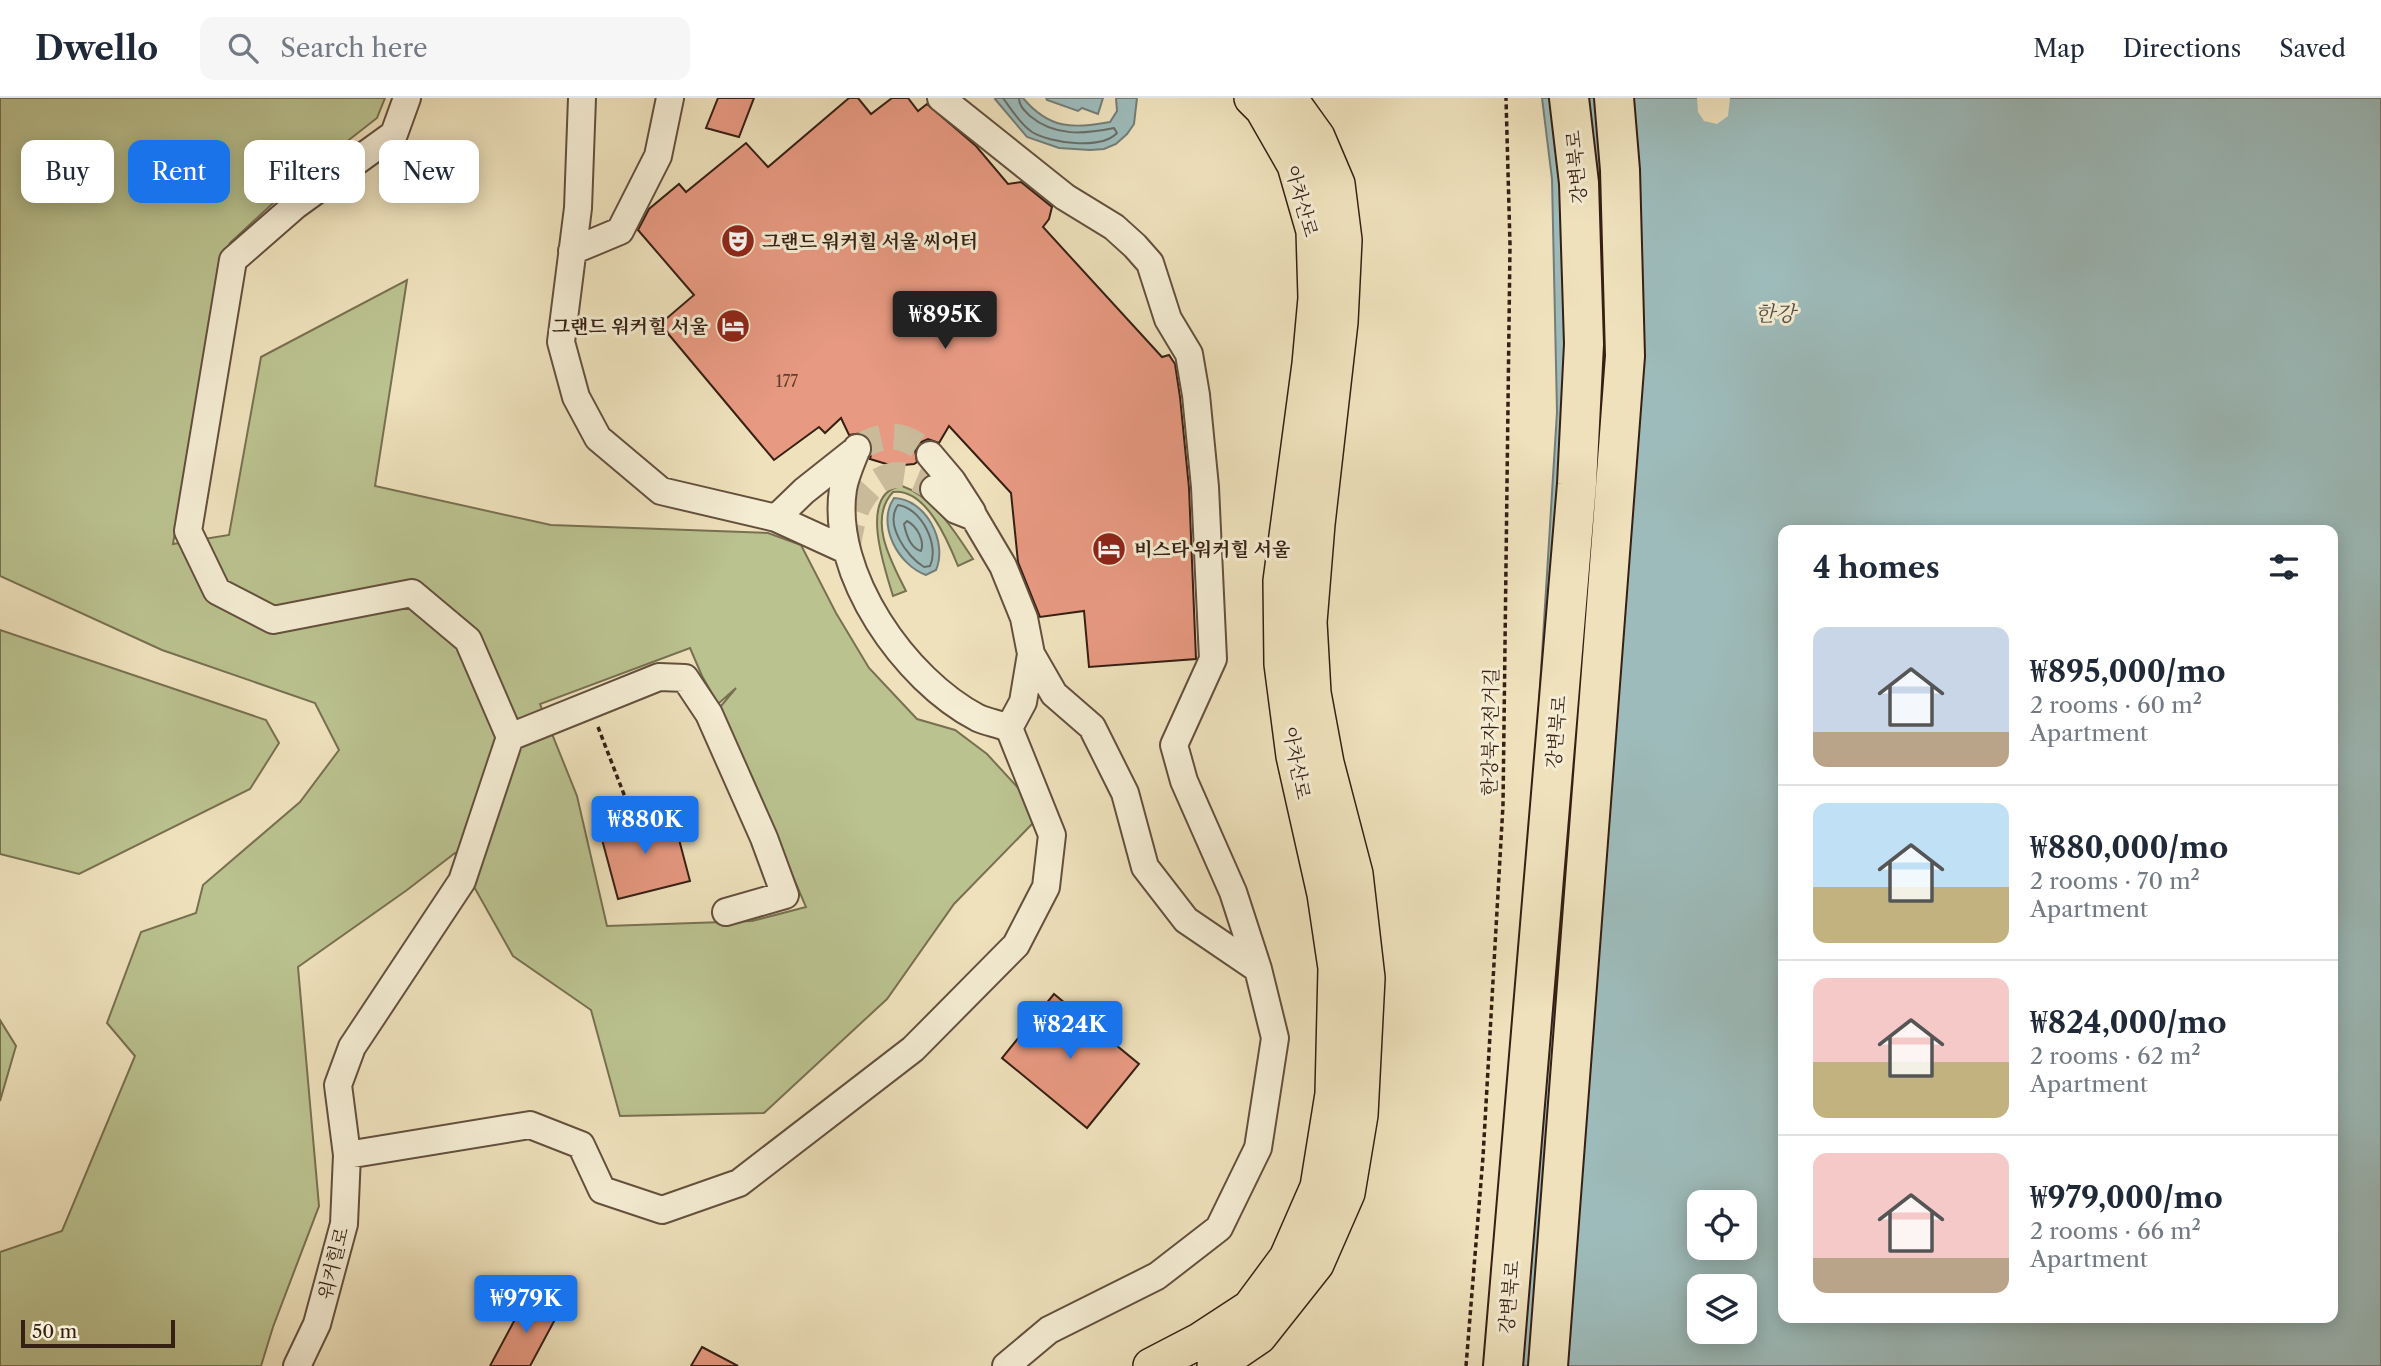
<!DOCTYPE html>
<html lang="en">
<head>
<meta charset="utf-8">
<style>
	:root { --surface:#fff; --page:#f6f6f7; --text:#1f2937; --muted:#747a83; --line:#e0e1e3; --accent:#1a73e8 }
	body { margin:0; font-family:"Libre Caslon Text","Noto Serif KR",serif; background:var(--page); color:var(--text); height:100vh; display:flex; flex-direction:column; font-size:26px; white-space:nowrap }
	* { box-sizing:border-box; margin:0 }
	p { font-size:23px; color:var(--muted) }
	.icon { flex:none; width:38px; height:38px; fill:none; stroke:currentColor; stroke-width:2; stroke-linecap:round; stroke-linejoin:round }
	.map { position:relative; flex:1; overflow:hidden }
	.panel { position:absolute; left:1778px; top:427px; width:560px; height:798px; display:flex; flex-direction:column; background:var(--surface); border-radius:14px; box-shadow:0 4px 18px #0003 }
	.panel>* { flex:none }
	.banner { position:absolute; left:21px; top:42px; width:665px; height:63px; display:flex; gap:14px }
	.buttons { position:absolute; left:1687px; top:1092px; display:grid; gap:14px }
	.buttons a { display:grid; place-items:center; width:70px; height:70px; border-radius:14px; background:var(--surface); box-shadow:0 4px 18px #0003; font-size:35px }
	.scale { position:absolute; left:21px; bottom:18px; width:154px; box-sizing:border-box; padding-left:7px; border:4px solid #361f13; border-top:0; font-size:19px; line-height:24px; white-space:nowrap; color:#361f13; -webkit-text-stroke:5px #f4ecd3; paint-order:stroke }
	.price { position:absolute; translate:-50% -60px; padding:0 16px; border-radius:7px; background:var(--accent); color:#fff; font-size:23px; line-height:46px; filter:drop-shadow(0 2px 4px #0008) }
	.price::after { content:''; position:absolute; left:50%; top:42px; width:21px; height:16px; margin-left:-10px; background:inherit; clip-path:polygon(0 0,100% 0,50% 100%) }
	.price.on { background:#222; color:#fff }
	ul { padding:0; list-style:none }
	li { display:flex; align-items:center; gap:21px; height:175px; padding:0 35px }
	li+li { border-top:2px solid var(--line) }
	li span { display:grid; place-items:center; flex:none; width:196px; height:140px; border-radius:14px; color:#555 }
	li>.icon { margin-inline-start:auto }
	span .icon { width:84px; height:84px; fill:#fffc; stroke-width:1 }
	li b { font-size:30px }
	h2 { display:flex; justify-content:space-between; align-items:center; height:84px; padding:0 35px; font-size:30px }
	.pill { padding:0 24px; border-radius:14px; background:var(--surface); box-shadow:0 4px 18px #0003; font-size:24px; line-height:63px }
	.pill.on { background:var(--accent); color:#fff }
	header { display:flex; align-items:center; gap:42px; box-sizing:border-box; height:98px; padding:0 35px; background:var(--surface); border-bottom:2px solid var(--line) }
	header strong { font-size:33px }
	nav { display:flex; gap:38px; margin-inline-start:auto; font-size:24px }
	.search { width:490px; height:63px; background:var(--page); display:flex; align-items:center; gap:18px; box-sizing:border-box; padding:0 24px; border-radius:14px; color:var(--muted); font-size:26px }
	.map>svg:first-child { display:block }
</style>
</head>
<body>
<header>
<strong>Dwello</strong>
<div class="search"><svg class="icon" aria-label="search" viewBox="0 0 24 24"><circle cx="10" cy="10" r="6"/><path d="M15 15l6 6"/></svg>Search here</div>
<nav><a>Map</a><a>Directions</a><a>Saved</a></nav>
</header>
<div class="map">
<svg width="2381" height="1268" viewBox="0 0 2381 1268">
	<rect width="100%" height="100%" fill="#eee1bc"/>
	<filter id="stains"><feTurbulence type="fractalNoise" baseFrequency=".00286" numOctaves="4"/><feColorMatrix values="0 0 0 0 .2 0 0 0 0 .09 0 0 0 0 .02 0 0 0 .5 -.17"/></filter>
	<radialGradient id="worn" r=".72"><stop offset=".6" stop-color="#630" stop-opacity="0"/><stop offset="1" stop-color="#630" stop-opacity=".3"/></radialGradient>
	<path fill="#bac28f" stroke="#787051" stroke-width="2" fill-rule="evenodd" d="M0 0H385L377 20 299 81 230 145 192 326 173 446 229 437 261 259 407 182 375 388 551 427 768 435 801 447 836 515 869 570 917 621 955 632 987 656 1020 692 1034 724 954 806 887 901 764 1015 620 1018 591 912 513 858 455 755 407 792 298 869 319 1108 273 1229 261 1268H0V1154L62 1133 135 958 107 925 141 834 196 815 203 787 300 704 339 652 315 605 162 552 0 478ZM690 550 702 578 718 606 736 590 716 614 761 704 806 809 752 823 607 828 577 698 540 606Z
		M902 388C934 399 955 434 973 461L958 468C948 443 926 390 893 394 867 422 892 465 906 493L893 498C885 471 857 394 902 388Z
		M0 532 266 622 279 645 250 691 79 776 0 756Z
		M0 922 16 948 0 1003Z"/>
	<path fill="#9dbbba" stroke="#747d77" stroke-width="2" fill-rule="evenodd" d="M997 0H1023C1049 31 1073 31 1110 24L1117 13 1116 0H1137L1134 26 1127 36 1116 46 1104 51 1090 52 1059 50 1027 39 995 1Z
		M1046 0H1103L1098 16 1082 10 1078 13 1047 2Z
		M1542 0H2381V1268H1498L1557 314 1552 81ZM1783 432H2333V1220H1783ZM1699 1104H1745V1150H1699ZM1699 1188H1745V1234H1699Z
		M894 400C926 401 948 444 936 472L926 477C898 467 876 426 894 400Z"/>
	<path fill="#eee1bc" d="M1697 0H1730L1728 18 1717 26 1704 23 1698 14Z"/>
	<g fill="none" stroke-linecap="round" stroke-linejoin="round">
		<path stroke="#6a6d66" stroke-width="2" d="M1003 0C1011 11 1020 26 1032 34 1050 45 1101 52 1117 35L1114 30C1084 36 1055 39 1030 18 1024 12 1019 8 1019 0
			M898 407C921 410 940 447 930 468L924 469C907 459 884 426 898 407Z
			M907 423C917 428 925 443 921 453 910 450 906 436 904 426Z"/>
	</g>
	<path fill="#e79981" stroke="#361f13" stroke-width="2" d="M718 0H754L739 39 706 30Z
		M849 0H858L871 16 892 0H908L918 13 927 6 976 48 1008 86 1021 84 1052 109 1049 121 1043 129 1162 259 1169 257 1175 266 1180 299 1189 390 1196 561 1089 569 1084 513 1040 519 1018 464 1011 395 949 328 939 345 928 341 919 345 915 352 917 364 914 366 893 368 870 361 873 348 870 341 862 335 849 337 841 320 825 335 819 329 774 362 660 226 694 197 638 132 649 111 679 86 686 94 746 45 768 69Z
		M672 715 690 783 618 801 600 734Z
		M1054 896 1139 966 1087 1030 1002 960Z
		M528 1197 559 1214 530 1268H490Z
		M702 1249 738 1268H691Z"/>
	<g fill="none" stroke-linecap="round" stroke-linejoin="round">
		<path stroke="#c9ba9a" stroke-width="26" stroke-dasharray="26 13" stroke-linecap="butt" d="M857 350C886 334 904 334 930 357
			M847 451C850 437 852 421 858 408 876 373 903 368 934 391"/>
		<g stroke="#64503d" stroke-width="30">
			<path id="minor" d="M582 0 578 110 561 244 576 299 598 340 661 393 776 420 846 452
				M941 0 1065 99 1114 129 1135 148 1150 165 1168 221 1189 256 1196 297 1205 389 1213 561 1174 647 1184 683 1233 794 1258 871
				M572 153 620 133 658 58 670 0
				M857 350C852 363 845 378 843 391 830 476 905 582 978 620 987 624 999 626 1009 630L1023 604 1031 556
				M930 357 952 383 972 414
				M934 391 956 412 974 419 1003 468 1024 520 1031 556 1054 596 1092 629 1125 695 1145 769 1186 822 1258 871 1275 940 1258 1050 1219 1130 1157 1178 1049 1232 1006 1268
				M776 420 804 393 857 351
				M510 639 659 579 685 580 709 616 764 740 785 797 726 814
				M347 1057 530 1027 581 1047 602 1092 662 1112 739 1085 913 951 1016 847 1046 789 1052 737 1009 630
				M297 1268 317 1226 344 1126 347 1057 338 987 352 949 462 783 510 639 468 542 412 495 273 522 217 493 188 433 233 162 296 107 394 36 407 0"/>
		</g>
		<g stroke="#361f13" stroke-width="38">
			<path id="major" d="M1151 1268 1201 1242 1250 1210 1287 1160 1318 1089 1333 996 1336 870 1325 796 1294 658 1282 566 1281 483 1310 266 1316 200 1314 133 1295 67 1263 11 1252 0
				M1215 1268 1259 1238 1316 1166 1347 1095 1360 1017 1367 880 1355 776 1326 665 1313 595 1309 524 1317 426 1340 224 1344 142 1337 86 1317 39 1289 0"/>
		</g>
		<g stroke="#361f13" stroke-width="42">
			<path id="highway" d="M1503 1268 1577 386 1584 246 1579 85 1569 0
				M1548 1268 1625 258 1620 72 1614 0"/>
		</g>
		<path stroke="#361f13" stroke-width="3.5" stroke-dasharray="5 3.5" stroke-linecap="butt" d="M598 629 635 725
			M1466 1268 1483 1059 1503 707 1510 147 1506 0"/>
		<use href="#minor" stroke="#f4ecd3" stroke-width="26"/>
		<use href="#major" stroke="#eee1bc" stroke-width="35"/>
		<use href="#highway" stroke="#eee1bc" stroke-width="38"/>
	</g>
	<defs>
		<g id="theatre-disc" transform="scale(1.75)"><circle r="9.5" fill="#8f2418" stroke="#f4ecd3"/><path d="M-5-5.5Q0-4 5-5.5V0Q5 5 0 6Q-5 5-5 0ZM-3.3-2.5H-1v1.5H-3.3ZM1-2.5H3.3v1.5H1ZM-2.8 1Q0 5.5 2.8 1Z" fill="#fff"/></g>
		<g id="hotel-disc" transform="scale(1.75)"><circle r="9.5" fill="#8f2418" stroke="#f4ecd3"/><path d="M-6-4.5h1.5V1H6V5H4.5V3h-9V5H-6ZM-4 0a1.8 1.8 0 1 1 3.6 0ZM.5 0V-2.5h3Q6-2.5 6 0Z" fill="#fff"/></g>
	</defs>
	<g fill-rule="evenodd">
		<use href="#theatre-disc" x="738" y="143"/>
		<use href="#hotel-disc" x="733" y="228"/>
		<use href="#hotel-disc" x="1109" y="451"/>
	</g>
	<g text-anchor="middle" stroke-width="6" stroke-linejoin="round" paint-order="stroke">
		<g font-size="16" fill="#623e2e">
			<text x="787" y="289">177</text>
		</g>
		<g font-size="19" fill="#361f13" stroke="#f4ecd3">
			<text transform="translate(1576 69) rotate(-95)" y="7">강변북로</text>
			<text transform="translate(1302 103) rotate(74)" y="7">아차산로</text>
			<text transform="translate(1490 634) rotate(-89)" y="7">한강북자전거길</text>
			<text transform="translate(1556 634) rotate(-85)" y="7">강변북로</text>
			<text transform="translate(1297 665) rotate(79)" y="7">아차산로</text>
			<text transform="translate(333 1165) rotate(-76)" y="7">워커힐로</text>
			<text transform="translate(1509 1199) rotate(-85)" y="7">강변북로</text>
		</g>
		<g font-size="19" font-weight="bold" fill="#361f13" stroke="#f4ecd3" text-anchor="start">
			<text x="762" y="150">그랜드 워커힐 서울 씨어터</text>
			<text x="708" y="235" text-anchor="end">그랜드 워커힐 서울</text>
			<text x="1134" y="458">비스타 워커힐 서울</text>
		</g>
		<g font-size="21" font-style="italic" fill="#554e45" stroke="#f4ecd3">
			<text x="1775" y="223">한강</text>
		</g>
	</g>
	<rect width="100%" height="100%" filter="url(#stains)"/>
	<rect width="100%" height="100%" fill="url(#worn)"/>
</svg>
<div class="buttons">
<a><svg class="icon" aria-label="locate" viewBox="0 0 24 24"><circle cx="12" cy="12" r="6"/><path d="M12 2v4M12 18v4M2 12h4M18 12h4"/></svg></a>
<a><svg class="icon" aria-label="layers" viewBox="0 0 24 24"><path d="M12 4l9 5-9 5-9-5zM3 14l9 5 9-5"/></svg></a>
</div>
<div class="scale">50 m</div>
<b class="price on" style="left:945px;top:253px">₩895K</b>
<b class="price" style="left:645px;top:758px">₩880K</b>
<b class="price" style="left:1070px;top:963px">₩824K</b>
<b class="price" style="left:526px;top:1237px">₩979K</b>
<div class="banner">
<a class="pill">Buy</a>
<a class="pill on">Rent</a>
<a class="pill">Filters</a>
<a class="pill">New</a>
</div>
<section class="panel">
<h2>4 homes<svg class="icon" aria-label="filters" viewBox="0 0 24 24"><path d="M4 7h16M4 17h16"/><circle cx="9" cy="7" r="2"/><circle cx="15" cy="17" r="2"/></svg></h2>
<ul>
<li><span style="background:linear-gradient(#c9d6e8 75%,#b9a48a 0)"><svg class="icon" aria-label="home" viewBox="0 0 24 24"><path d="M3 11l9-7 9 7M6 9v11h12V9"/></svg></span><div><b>₩895,000/mo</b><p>2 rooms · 60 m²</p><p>Apartment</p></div></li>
<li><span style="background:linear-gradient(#bfe0f5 60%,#c2b280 0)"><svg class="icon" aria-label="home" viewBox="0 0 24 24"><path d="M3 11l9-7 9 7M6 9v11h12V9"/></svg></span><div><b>₩880,000/mo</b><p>2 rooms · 70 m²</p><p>Apartment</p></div></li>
<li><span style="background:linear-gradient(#f6c9c9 60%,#c2b280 0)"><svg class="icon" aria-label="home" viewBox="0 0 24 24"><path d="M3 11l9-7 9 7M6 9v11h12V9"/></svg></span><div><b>₩824,000/mo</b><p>2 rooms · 62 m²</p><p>Apartment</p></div></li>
<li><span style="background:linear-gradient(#f6c9c9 75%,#b9a48a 0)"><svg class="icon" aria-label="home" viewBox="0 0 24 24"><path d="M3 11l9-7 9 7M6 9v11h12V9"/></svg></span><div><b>₩979,000/mo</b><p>2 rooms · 66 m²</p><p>Apartment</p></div></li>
</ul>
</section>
</div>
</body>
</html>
